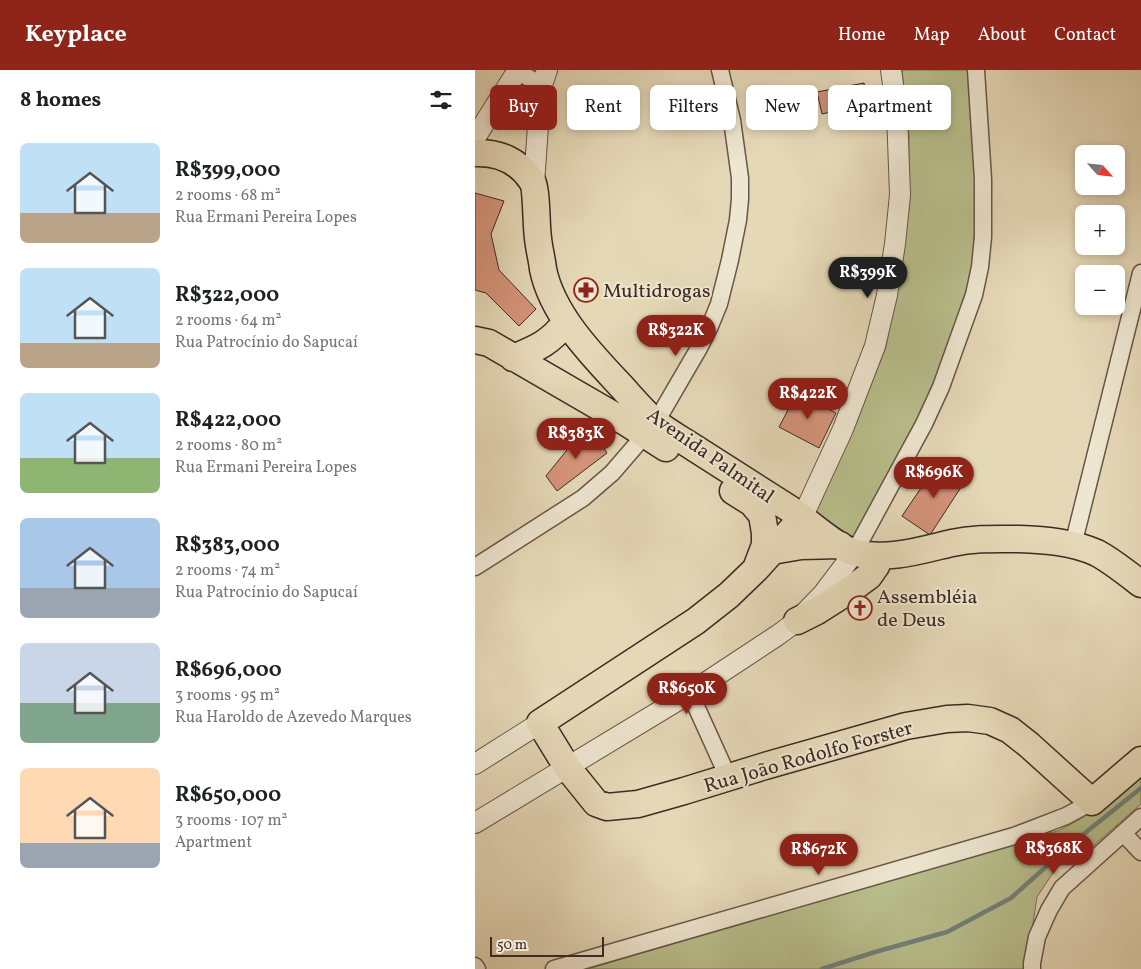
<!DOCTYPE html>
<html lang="en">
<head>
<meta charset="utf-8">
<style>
	:root { --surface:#fff; --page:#f2f2f2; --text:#202124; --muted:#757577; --accent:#8f2418 }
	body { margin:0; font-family:Vollkorn,serif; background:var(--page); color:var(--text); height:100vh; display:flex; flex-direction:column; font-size:19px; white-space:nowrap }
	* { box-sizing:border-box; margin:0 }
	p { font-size:16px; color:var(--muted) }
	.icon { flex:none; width:28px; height:28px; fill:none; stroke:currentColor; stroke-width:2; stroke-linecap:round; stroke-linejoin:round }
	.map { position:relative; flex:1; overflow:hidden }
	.panel { display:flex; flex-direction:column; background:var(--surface); width:475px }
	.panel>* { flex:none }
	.top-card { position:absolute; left:15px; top:15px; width:475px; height:45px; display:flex; gap:10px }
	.needle { width:32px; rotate:117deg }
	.fabs { position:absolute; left:600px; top:75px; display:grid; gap:10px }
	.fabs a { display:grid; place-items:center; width:50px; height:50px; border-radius:8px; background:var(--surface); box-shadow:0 2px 8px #0003; font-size:25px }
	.scale { position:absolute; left:15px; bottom:12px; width:114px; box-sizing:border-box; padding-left:5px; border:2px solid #3d2b24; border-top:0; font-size:14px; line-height:18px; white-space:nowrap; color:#3d2b24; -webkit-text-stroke:4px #eee6d0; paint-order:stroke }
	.price { position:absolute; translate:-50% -42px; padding:0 11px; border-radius:18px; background:var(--accent); color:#fff; font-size:16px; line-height:32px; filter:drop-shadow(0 1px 2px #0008) }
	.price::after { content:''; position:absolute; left:50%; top:30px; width:15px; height:11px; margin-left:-8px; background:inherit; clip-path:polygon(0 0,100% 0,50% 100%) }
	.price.active { background:#222; color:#fff }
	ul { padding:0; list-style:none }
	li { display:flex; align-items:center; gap:15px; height:125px; padding:0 20px }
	li span { display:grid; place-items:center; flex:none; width:140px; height:100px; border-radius:8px; color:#555 }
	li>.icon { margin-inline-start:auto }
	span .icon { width:60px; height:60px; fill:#fffc; stroke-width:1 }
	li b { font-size:21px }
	h2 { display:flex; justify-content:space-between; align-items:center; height:60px; padding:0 20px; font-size:21px }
	.chip { padding:0 18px; border-radius:8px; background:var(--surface); box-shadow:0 2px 8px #0003; font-size:18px; line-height:45px }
	.chip.active { background:var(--accent); color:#fff }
	header { display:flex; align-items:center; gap:30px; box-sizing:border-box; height:70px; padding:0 25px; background:var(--accent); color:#fff }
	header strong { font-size:24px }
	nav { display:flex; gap:28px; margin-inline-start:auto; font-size:18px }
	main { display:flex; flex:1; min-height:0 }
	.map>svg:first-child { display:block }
</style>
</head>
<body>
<header>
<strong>Keyplace</strong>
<nav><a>Home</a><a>Map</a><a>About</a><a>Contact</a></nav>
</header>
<main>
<section class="panel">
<h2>8 homes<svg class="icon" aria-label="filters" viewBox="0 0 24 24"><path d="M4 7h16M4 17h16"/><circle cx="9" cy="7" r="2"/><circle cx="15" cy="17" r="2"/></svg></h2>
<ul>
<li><span style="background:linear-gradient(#bfe0f5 70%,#b9a48a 0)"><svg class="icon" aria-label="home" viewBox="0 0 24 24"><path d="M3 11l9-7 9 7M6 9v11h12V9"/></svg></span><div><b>R$399,000</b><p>2 rooms · 68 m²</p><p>Rua Ermani Pereira Lopes</p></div></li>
<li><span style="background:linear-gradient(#bfe0f5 75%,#b9a48a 0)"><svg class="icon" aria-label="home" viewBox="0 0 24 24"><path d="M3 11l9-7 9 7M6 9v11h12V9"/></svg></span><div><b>R$322,000</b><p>2 rooms · 64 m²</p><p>Rua Patrocínio do Sapucaí</p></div></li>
<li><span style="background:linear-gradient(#bfe0f5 65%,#8fb573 0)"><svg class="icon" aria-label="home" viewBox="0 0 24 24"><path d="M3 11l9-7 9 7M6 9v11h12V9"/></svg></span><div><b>R$422,000</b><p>2 rooms · 80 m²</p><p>Rua Ermani Pereira Lopes</p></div></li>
<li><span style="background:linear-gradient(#a9c7e8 70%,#9aa5b1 0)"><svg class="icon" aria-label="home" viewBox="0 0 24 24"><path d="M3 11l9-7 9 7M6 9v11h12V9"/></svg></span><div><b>R$383,000</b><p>2 rooms · 74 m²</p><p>Rua Patrocínio do Sapucaí</p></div></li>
<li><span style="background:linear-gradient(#c9d6e8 60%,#7fa58c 0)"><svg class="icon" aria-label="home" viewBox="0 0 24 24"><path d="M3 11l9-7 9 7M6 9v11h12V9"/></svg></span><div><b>R$696,000</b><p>3 rooms · 95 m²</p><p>Rua Haroldo de Azevedo Marques</p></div></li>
<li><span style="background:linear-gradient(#ffd9b3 75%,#9aa5b1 0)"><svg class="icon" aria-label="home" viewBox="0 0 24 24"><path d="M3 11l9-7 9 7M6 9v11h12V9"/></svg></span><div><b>R$650,000</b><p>3 rooms · 107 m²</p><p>Apartment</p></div></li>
</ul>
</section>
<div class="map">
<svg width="666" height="899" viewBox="0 0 666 899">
	<rect width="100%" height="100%" fill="#e5d8b7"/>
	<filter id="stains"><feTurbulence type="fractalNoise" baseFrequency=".004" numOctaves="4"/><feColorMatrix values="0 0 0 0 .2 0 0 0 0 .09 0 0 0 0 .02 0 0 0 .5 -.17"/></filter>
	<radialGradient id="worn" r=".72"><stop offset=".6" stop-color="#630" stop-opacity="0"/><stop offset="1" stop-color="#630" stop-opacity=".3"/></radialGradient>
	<path fill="#b8be8c" stroke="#7a7458" d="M427 0H494L499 71 501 145 496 204 473 278 446 341 376 472 337 445 375 366 411 277 427 188 434 139V65Z
		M666 701V734L603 789 590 792 581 798 562 827 551 899H113L563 766 583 761 605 749Z"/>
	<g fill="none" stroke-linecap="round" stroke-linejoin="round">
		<path stroke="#72807a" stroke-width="4.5" d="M347 899 400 882 472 862 536 828 600 771 666 718"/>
	</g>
	<path fill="#d5947b" stroke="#3d2b24" d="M389 13 392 34 347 44 342 22Z
		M0 123 29 131 16 164 24 200 61 239 44 256 11 223 0 220Z
		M322 323 361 343 344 378 304 357Z
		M108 360 122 368 132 383 82 421 71 406Z
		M463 393 490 411 455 465 427 446Z"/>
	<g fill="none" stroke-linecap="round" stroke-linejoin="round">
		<g stroke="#675649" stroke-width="19">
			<path id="minor" d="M39 0 67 15
				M598 475 666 203
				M379 483 449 354 466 317 499 225 505 197 508 167V109L501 0
				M0 497 108 428 137 403 181 352 224 278 235 256 244 234 255 190 263 150 265 129V108L257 50 245 0
				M215 623 253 707
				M648 763 666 782
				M0 896 2 899
				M79 899 539 766 591 746 617 732
				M557 899V893L562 867 574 840 587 818 666 747"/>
		</g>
		<g stroke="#675649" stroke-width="22">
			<path id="tertiary" d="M0 68 43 0
				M59 114 64 41 67 15 72 0
				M327 448 368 359 400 276 412 225 420 174 425 125 422 42 416 0
				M0 694 65 653
				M0 753 215 623 303 565 322 551 348 524 379 483"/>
		</g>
		<g stroke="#3d2b24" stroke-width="29">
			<path id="primary" d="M0 83C24 82 44 91 57 111 62 119 61 156 63 168 64 179 67 189 68 199 77 244 116 284 146 316 157 328 168 341 180 352 192 362 208 370 221 379 252 399 284 419 315 439 333 451 361 478 381 483 413 491 446 480 477 473 500 468 521 469 544 469 570 470 598 472 622 483 637 491 653 504 666 514
				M0 270 14 273 152 353 191 378
				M38 288C62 278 75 273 91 252
				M258 421 277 433 287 445 290 463V475L282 496
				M327 448 281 499 254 525 221 551 65 653 92 697 121 733 132 737 163 734 209 721 290 696 431 656 472 649 493 648 515 651 535 660 554 675 617 732 666 690
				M297 481 326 476 365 475
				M322 551 342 541 375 520 394 506 401 496 405 487"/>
		</g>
		<use href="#minor" stroke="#eee6d0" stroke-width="16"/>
		<use href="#tertiary" stroke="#eee6d0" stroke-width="20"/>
		<use href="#primary" stroke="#e5d8b7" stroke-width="26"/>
	</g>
	<defs>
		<g id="pharmacy-ring" transform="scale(1.25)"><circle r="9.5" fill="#eee6d0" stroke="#8f2418" stroke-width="1.5"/><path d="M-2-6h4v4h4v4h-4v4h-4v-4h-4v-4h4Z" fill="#8f2418"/></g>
		<g id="church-ring" transform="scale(1.25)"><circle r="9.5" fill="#eee6d0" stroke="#8f2418" stroke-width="1.5"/><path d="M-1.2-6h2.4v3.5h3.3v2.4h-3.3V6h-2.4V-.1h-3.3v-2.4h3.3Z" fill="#8f2418"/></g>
	</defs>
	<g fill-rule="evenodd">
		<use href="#pharmacy-ring" x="111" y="220"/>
		<use href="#church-ring" x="385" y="538"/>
	</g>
	<g text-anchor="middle" stroke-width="4" stroke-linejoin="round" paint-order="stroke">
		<g font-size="20" fill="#3d2b24" stroke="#eee6d0" text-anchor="start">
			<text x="128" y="227">Multidrogas</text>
			<text x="402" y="533">Assembléia<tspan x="402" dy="23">de Deus</tspan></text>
		</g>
		<g font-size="20" fill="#3d2b24" stroke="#eee6d0">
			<text transform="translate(236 385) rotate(35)" y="7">Avenida Palmital</text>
			<text transform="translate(333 686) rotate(-16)" y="7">Rua João Rodolfo Forster</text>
		</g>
	</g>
	<rect width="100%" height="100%" filter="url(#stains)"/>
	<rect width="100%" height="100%" fill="url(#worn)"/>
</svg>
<div class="fabs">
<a><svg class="needle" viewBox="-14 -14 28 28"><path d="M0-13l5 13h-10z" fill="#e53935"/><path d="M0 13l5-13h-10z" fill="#757577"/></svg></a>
<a>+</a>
<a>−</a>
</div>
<div class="scale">50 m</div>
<b class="price active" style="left:393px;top:229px">R$399K</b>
<b class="price" style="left:201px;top:287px">R$322K</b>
<b class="price" style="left:333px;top:350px">R$422K</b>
<b class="price" style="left:101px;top:390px">R$383K</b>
<b class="price" style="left:459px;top:429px">R$696K</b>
<b class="price" style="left:212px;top:645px">R$650K</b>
<b class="price" style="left:579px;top:805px">R$368K</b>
<b class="price" style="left:344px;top:806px">R$672K</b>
<div class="top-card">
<a class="chip active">Buy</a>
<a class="chip">Rent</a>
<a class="chip">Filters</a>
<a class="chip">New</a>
<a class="chip">Apartment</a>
</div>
</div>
</main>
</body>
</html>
